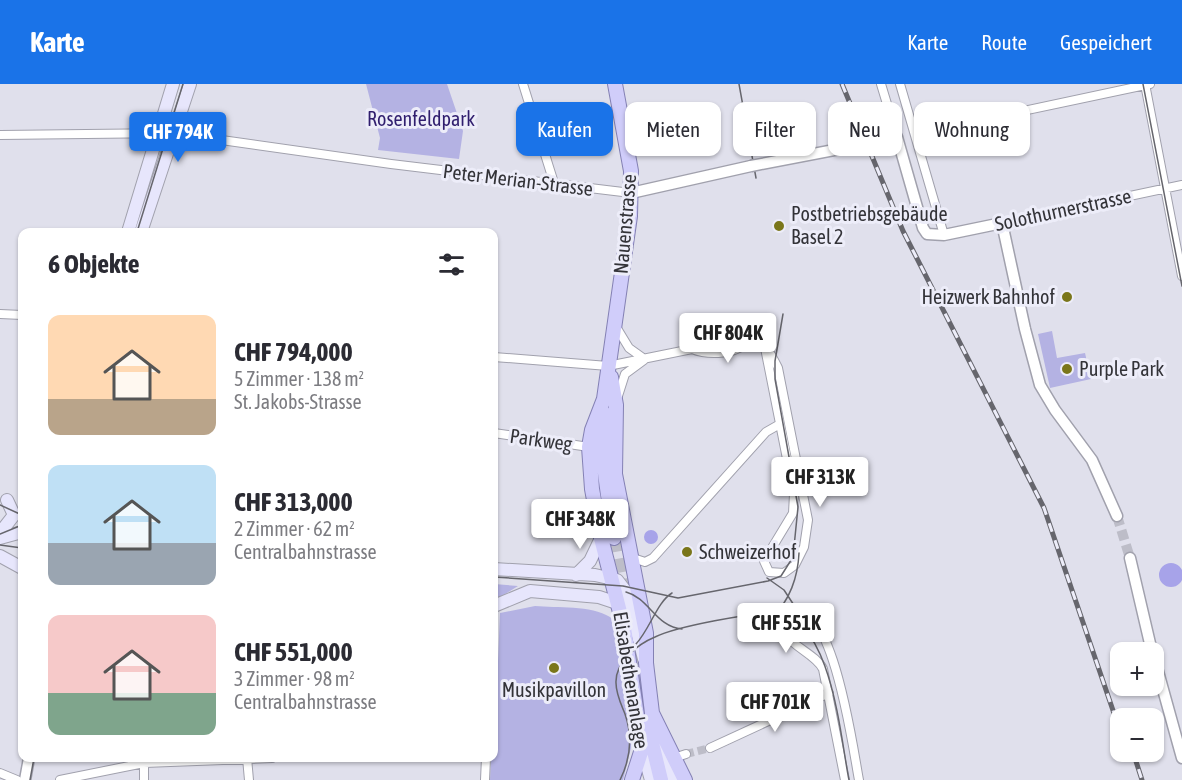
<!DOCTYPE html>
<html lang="de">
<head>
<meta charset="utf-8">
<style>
	:root { --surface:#fff; --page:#f2f2f3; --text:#2b2b33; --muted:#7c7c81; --accent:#1a73e8 }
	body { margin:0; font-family:"Asap Condensed",sans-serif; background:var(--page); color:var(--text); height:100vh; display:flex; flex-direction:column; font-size:22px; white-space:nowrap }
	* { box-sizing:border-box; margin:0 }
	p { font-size:20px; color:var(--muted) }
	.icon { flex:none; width:33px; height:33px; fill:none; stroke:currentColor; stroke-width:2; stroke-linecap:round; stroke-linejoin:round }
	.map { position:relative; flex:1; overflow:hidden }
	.panel { position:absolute; left:18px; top:144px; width:480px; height:534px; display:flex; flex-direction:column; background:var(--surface); border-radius:12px; box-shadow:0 2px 4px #0004 }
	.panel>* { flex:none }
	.banner { position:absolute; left:516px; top:18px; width:570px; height:54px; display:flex; gap:12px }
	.controls { position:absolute; left:1110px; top:558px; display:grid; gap:12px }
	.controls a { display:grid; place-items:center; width:54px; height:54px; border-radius:12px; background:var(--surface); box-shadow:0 2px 4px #0004; font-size:30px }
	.price { position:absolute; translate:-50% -51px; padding:0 14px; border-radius:6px; background:#fff; color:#222; font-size:20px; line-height:39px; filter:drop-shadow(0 2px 3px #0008) }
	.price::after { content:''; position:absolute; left:50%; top:36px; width:18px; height:14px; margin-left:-9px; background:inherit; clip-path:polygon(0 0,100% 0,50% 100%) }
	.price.active { background:var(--accent); color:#fff }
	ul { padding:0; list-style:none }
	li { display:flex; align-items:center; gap:18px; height:150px; padding:0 30px }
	li span { display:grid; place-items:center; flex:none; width:168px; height:120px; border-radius:12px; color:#555 }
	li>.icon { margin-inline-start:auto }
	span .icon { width:72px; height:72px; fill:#fffc; stroke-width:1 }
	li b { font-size:26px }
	h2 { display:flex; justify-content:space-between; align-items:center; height:72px; padding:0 30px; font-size:26px }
	.pill { padding:0 21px; border-radius:12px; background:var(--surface); box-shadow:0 2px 4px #0004; font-size:21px; line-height:54px }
	.pill.active { background:var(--accent); color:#fff }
	header { display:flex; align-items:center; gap:36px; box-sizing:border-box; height:84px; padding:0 30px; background:var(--accent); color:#fff }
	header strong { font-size:28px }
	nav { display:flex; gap:33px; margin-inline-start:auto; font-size:21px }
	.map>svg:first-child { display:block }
</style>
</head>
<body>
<header>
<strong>Karte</strong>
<nav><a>Karte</a><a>Route</a><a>Gespeichert</a></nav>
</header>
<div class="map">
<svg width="1182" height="696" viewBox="0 0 1182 696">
	<rect width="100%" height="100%" fill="#e0e0ec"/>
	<path fill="#b4b2e3" d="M366 0H447L463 47 459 75 378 66 380 54Z
		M1052 247 1057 274 1085 269 1091 295 1050 304 1038 250Z
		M494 500 518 502 494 517Z
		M535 522C557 524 591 521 610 533 615 537 617 544 619 550L632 660 623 696H490L491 674H494L500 529Z"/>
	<path fill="#a7a3e9" d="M644 453a7 7 0 1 1 14 0a7 7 0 1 1-14 0Z
		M1159 491a12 12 0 1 1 24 0a12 12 0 1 1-24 0Z"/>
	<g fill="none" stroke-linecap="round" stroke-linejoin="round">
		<path stroke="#bdbdc8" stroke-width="8" stroke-dasharray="8 4" stroke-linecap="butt" d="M686 670 710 664"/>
		<path stroke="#bdbdc8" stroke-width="10" stroke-dasharray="10 5" stroke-linecap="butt" d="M1117 432 1130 474"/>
		<path stroke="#bdbdc8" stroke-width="14" stroke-dasharray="14 7" stroke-linecap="butt" d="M614 454 624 510
			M631 549 649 645"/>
		<g stroke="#a1a1ad" stroke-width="10">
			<path id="minor" d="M523 0 554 99
				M881 0 897 53
				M900 0 944 151
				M1145 0 1182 192
				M915 50 1150 0
				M0 51 172 49 391 80 631 109
				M1002 139 1182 101
				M0 230 22 231
				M615 241 629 264 643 274
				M749 254C763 253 772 272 778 284L808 436 804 463 795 481 784 489 769 488 764 477 793 429 794 410 765 264
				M692 265C707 271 740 272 749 254
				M494 273 608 282 692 265 708 254 745 249 749 254
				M617 315 625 290 644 276
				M494 349 589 363
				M630 473 645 478 653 474 766 348 780 340
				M710 664 829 609
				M144 674V696
				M247 674 249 696
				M674 674 686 670
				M0 689 17 696
				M60 696 144 679 272 674
				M485 696 486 674
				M845 696 823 585C814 566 774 558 785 533 831 494 854 672 859 696"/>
		</g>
		<g stroke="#a1a1ad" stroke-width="13">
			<path id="tertiary" d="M881 57 897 53 923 144 927 150 944 151 1002 139 1025 245 1040 301 1055 326 1092 376 1117 432
				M631 109 751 82
				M1130 474 1152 568
				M1154 573 1182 674
				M25 696 29 674"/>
		</g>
		<g stroke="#a1a1ad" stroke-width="14">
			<path id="secondary" d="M128 148 173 0
				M141 148 190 0
				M0 449 14 431 7 416
				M0 454 22 448
				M0 472 22 484
				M494 485 595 491 617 496 627 509 644 575
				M576 491 590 477 601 454
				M494 522 530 507 599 513 620 520
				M655 644 674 696
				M642 665 651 696"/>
		</g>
		<g stroke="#8481b4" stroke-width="16">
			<path id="primary" d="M615 0 631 87 630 132 604 315 592 346 589 363 592 405 601 454 624 544 642 665 632 696
				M611 293 616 321 615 390 646 549V579L652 629 651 655 661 696
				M603 328V375L614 454
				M652 629 685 696"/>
		</g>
		<use href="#minor" stroke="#fff" stroke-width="8"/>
		<use href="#tertiary" stroke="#fff" stroke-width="10"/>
		<use href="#secondary" stroke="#e7e6fc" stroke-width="12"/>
		<use href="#primary" stroke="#d0cdfa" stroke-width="14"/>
		<path stroke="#66666d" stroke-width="1.5" d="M739 0 756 94
			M1143 0 1182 202
			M137 148 183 0
			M0 421 22 431
			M0 450 22 441
			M0 461 22 464
			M494 493 623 502 678 514 768 497 781 492 793 473 798 423 775 295V277L783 230
			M767 494 784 506 807 541
			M626 508C649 514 656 543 682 545
			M772 533C790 517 798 492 799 469
			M636 560C650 545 657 518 672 509
			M30 696 34 674
			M620 696C631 674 633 653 625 630 621 620 616 610 616 599 615 578 638 560 655 553 677 542 752 529 776 528 832 536 840 652 849 696"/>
		<g stroke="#66666d" stroke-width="5">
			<path id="rail" d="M842 0 903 147 1044 424 1120 647
				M1133 668 1142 696"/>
		</g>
		<use href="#rail" stroke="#ededf9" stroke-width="3" stroke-dasharray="9" stroke-linecap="butt"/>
		<g stroke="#a1a1ad" stroke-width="13" stroke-linecap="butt">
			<path id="tertiary-bridge" d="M751 82 881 57"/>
		</g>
		<use href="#tertiary-bridge" stroke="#fff" stroke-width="10"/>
	</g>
	<g fill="#7a761a" stroke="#ededf9" stroke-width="2">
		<circle cx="779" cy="142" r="6"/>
		<circle cx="1067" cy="213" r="6"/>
		<circle cx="1067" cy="285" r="6"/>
		<circle cx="687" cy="468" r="6"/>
		<circle cx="554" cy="584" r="6"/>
	</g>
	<g text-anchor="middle" stroke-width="6" stroke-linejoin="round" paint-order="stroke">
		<g font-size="20" fill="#301e6e" stroke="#ededf9">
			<text x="421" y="42">Rosenfeldpark</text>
		</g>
		<g font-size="20" fill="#333338" stroke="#ededf9">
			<text transform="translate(518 96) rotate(7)" y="7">Peter Merian-Strasse</text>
			<text transform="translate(1063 126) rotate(-12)" y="7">Solothurnerstrasse</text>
			<text transform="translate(625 140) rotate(-85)" y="7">Nauenstrasse</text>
			<text transform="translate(541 356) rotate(8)" y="7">Parkweg</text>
			<text transform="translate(631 596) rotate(81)" y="7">Elisabethenanlage</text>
		</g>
		<g font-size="20" fill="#333338" stroke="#ededf9" text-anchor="start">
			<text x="791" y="137">Postbetriebsgebäude<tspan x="791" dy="23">Basel 2</tspan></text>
			<text x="1055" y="220" text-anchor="end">Heizwerk Bahnhof</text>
			<text x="1079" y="292">Purple Park</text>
			<text x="699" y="475">Schweizerhof</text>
			<text x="554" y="613" text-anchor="middle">Musikpavillon</text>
		</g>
	</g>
</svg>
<div class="controls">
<a>+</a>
<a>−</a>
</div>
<b class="price active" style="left:178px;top:79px">CHF 794K</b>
<b class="price" style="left:728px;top:280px">CHF 804K</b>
<b class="price" style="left:820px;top:424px">CHF 313K</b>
<b class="price" style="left:580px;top:466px">CHF 348K</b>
<b class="price" style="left:786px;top:570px">CHF 551K</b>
<b class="price" style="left:775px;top:649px">CHF 701K</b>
<div class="banner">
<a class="pill active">Kaufen</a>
<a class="pill">Mieten</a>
<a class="pill">Filter</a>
<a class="pill">Neu</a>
<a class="pill">Wohnung</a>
</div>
<section class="panel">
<h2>6 Objekte<svg class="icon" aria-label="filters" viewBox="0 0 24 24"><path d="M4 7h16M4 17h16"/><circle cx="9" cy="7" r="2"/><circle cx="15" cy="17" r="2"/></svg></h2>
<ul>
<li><span style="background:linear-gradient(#ffd9b3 70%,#b9a48a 0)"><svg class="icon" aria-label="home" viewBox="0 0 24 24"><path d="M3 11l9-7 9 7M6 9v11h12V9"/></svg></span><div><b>CHF 794,000</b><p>5 Zimmer · 138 m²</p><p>St. Jakobs-Strasse</p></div></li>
<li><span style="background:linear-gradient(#bfe0f5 65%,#9aa5b1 0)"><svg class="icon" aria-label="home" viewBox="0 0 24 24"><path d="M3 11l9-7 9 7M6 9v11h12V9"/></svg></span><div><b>CHF 313,000</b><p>2 Zimmer · 62 m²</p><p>Centralbahnstrasse</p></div></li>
<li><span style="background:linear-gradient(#f6c9c9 65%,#7fa58c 0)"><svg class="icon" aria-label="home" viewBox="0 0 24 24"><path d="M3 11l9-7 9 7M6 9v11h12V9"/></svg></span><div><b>CHF 551,000</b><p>3 Zimmer · 98 m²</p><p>Centralbahnstrasse</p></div></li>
</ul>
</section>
</div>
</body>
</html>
